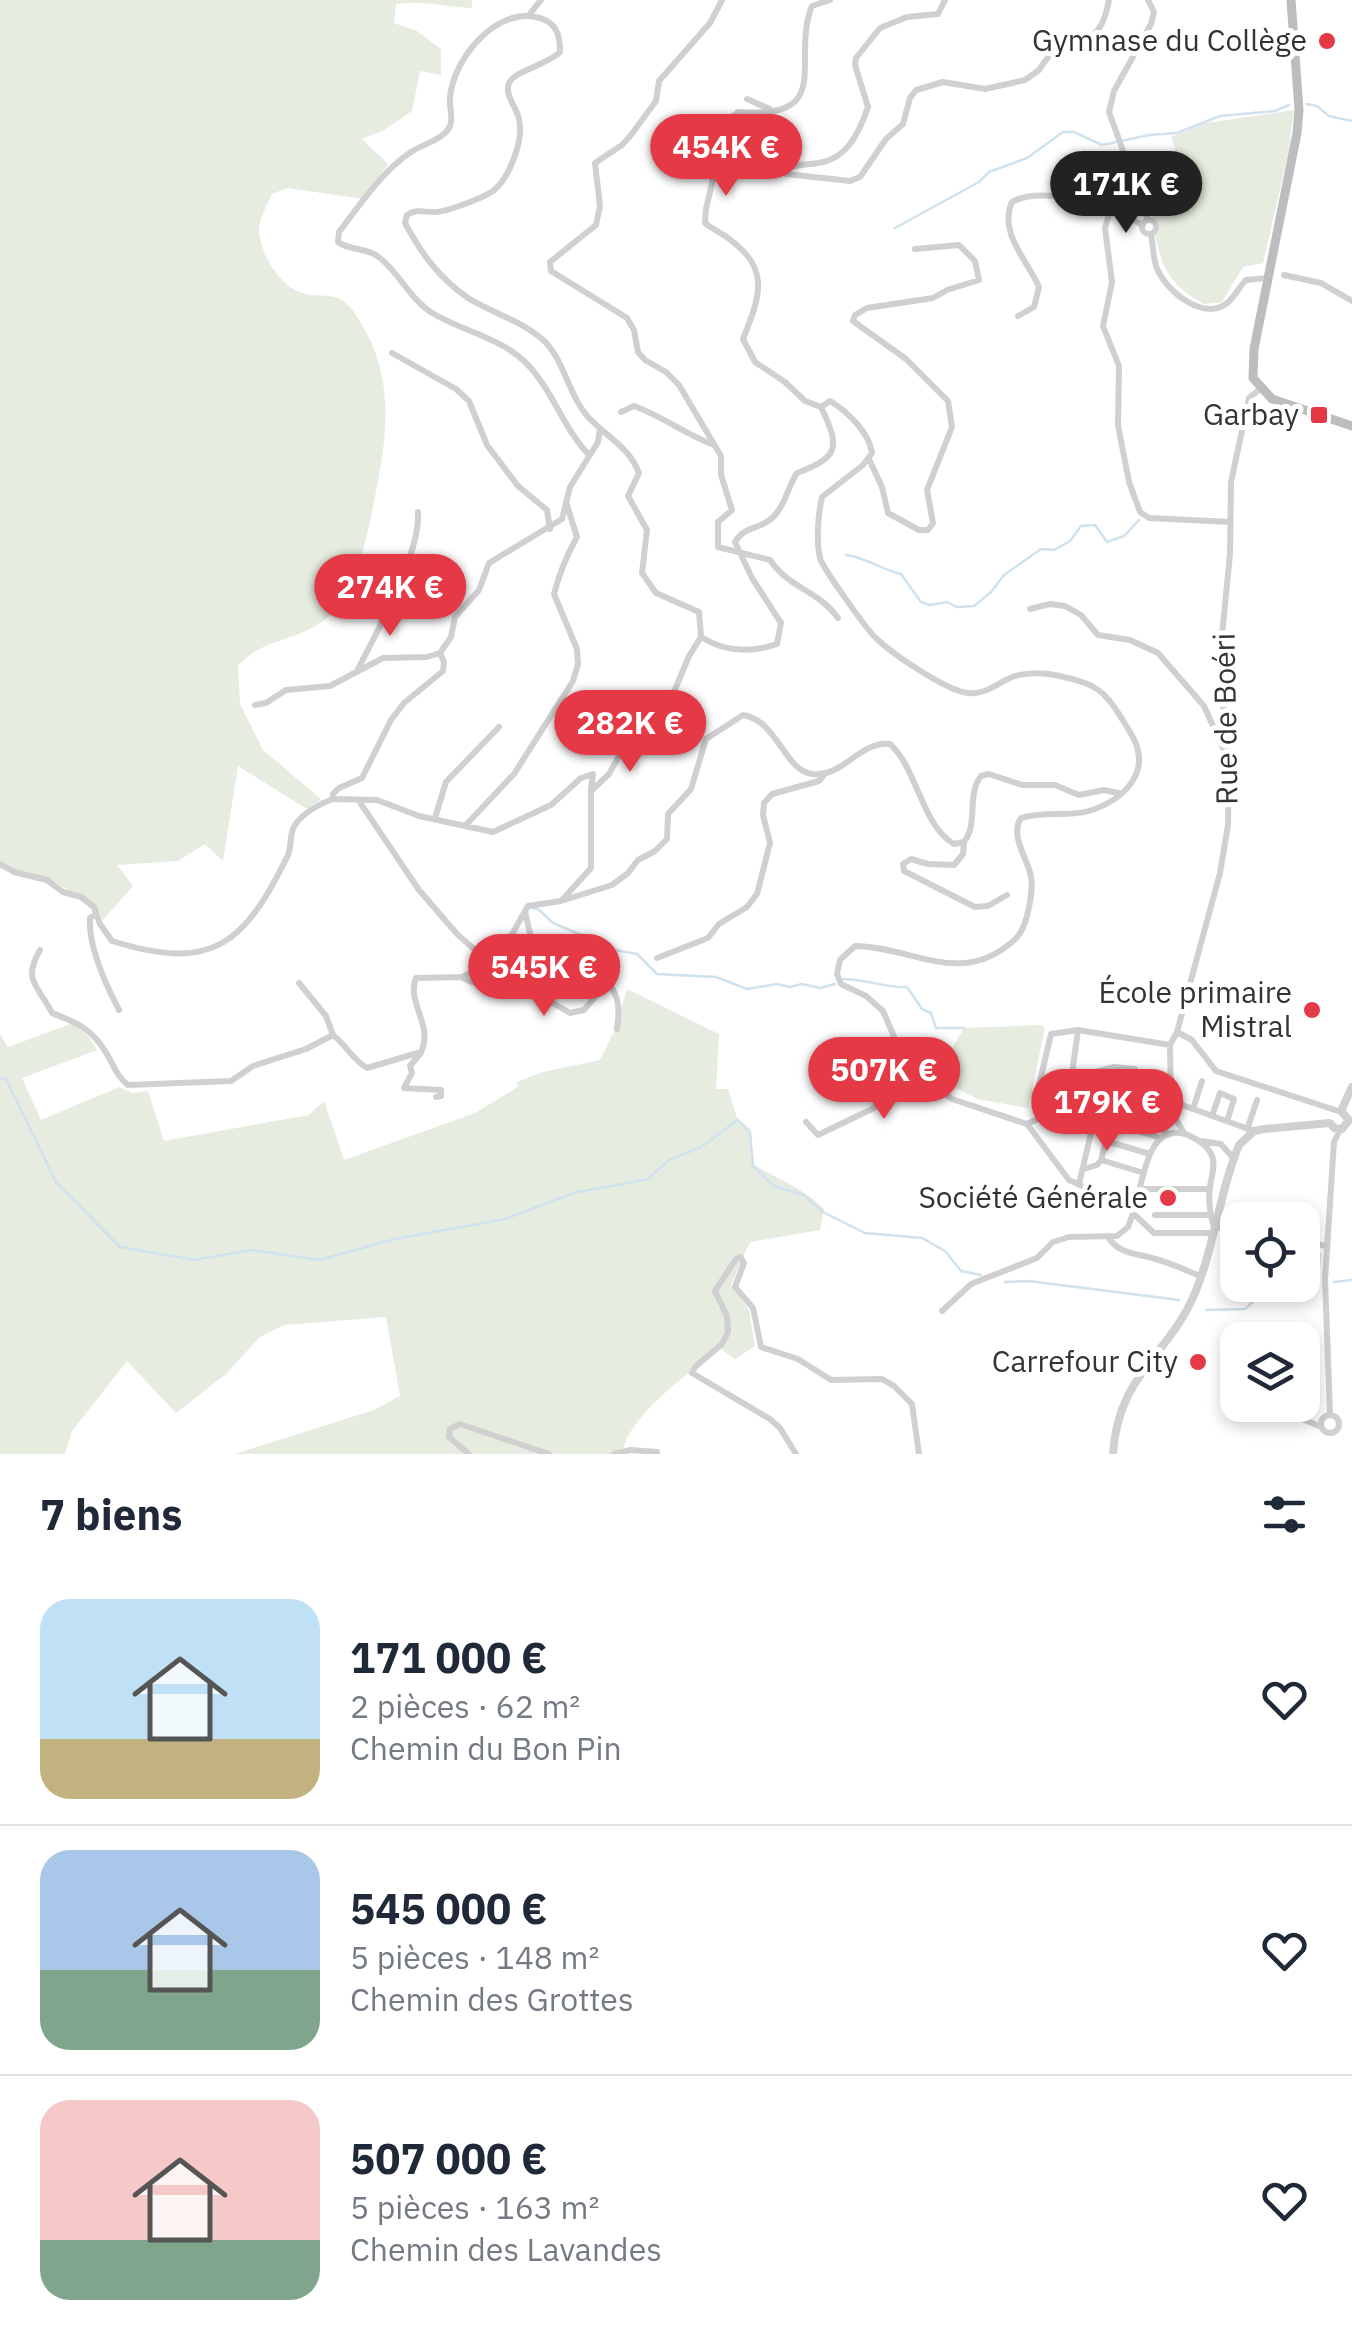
<!DOCTYPE html>
<html lang="fr">
<head>
<meta charset="utf-8">
<style>
	:root { --surface:#fff; --page:#f6f6f7; --text:#1f2937; --muted:#747a83; --line:#e0e1e3; --accent:#e63946 }
	body { margin:0; font-family:"IBM Plex Sans",sans-serif; background:var(--page); color:var(--text); height:100vh; display:flex; flex-direction:column; font-size:38px; white-space:nowrap }
	* { box-sizing:border-box; margin:0 }
	p { font-size:32px; color:var(--muted) }
	.icon { flex:none; width:55px; height:55px; fill:none; stroke:currentColor; stroke-width:2; stroke-linecap:round; stroke-linejoin:round }
	.map { position:relative; height:1454px; overflow:hidden }
	.sheet { display:flex; flex-direction:column; background:var(--surface); flex:1 }
	.sheet>* { flex:none }
	.buttons { position:absolute; left:1220px; top:1202px; display:grid; gap:20px }
	.buttons a { display:grid; place-items:center; width:100px; height:100px; border-radius:20px; background:var(--surface); box-shadow:0 5px 15px #0003; font-size:50px }
	.price { position:absolute; translate:-50% -85px; padding:0 22px; border-radius:35px; background:var(--accent); color:#fff; font-size:32px; line-height:65px; filter:drop-shadow(0 2px 5px #0008) }
	.price::after { content:''; position:absolute; left:50%; top:60px; width:30px; height:22px; margin-left:-15px; background:inherit; clip-path:polygon(0 0,100% 0,50% 100%) }
	.price.on { background:#222; color:#fff }
	ul { padding:0; list-style:none }
	li { display:flex; align-items:center; gap:30px; height:250px; padding:0 40px }
	li+li { border-top:2px solid var(--line) }
	li span { display:grid; place-items:center; flex:none; width:280px; height:200px; border-radius:30px; color:#555 }
	li>.icon { margin-inline-start:auto }
	span .icon { width:120px; height:120px; fill:#fffc; stroke-width:1 }
	li b { font-size:42px }
	h2 { display:flex; justify-content:space-between; align-items:center; height:120px; padding:0 40px; font-size:42px }
	.map>svg:first-child { display:block }
</style>
</head>
<body>
<div class="map">
<svg width="1352" height="1454" viewBox="0 0 1352 1454">
	<rect width="100%" height="100%" fill="#fff"/>
	<path fill="#e6ecdf" d="M0 0H472V8C443 7 426 0 396 4L394 23 417 31 441 49V75L420 71 412 111 384 130 362 139 388 164 364 199 287 188 272 194C267 205 259 219 259 230 260 255 281 289 306 294 326 298 339 291 353 311 397 372 388 433 374 502 367 537 359 573 340 603 313 644 265 633 238 666L240 704 263 750 321 799 307 809 238 766 223 861 205 844 178 861 117 865 133 886 103 920 96 907 47 877 12 870 0 862Z
		M1294 110 1288 154 1263 263 1243 267 1222 302 1204 304C1162 281 1159 259 1152 215L1183 170 1171 137 1206 123Z
		M627 989 719 1034 716 1089H728L737 1118 750 1129 753 1164C777 1179 805 1189 824 1209L820 1230 750 1242 731 1285 749 1310 755 1346 735 1359 721 1349C689 1373 629 1414 622 1454H235L374 1410 400 1396 386 1317 284 1325 260 1337 226 1374 176 1413 127 1361 72 1431 65 1454H0V1034L8 1047 73 1023 88 1036 97 1050 22 1078 41 1120 119 1087 132 1093 148 1091 164 1141 309 1115 324 1101 344 1160 475 1113 518 1087 517 1082 543 1072 600 1060 616 1027Z
		M1041 1025 1045 1028 1032 1089 1036 1094 1030 1099 1028 1108 977 1099 935 1077 964 1028Z
		M1303 1251 1322 1253 1319 1278 1303 1275Z"/>
	<g fill="none" stroke-linecap="round" stroke-linejoin="round">
		<path stroke="#cfe2ee" stroke-width="2.5" d="M1307 104 1317 106 1329 116 1352 121
			M895 228 979 182 989 172 1027 158 1063 132H1074L1102 145 1149 135 1177 133 1220 116 1275 111 1289 105
			M846 555C866 557 881 570 901 574L921 602 930 605 947 602 957 607 974 606 991 592 1004 575 1041 549 1054 550 1070 541 1081 526 1095 525 1107 542 1124 536 1139 520
			M532 908 538 909 553 923 579 934 599 938 615 950 637 954 657 974 716 977 747 989 777 984 790 987 802 984 820 988 835 984
			M843 979C866 979 885 988 907 987L922 1009 931 1013 936 1028H964
			M0 1079H6L56 1182 120 1247 194 1260 253 1250 319 1260 395 1239 505 1219 574 1193 648 1179 669 1160 701 1147 738 1120 750 1132 753 1166 774 1186 804 1195 823 1212 865 1233 922 1238 945 1251 961 1271 981 1275
			M1302 1279 1318 1282
			M1005 1282 1029 1281 1179 1300
			M1334 1282 1352 1280
			M1206 1310 1245 1309 1271 1285"/>
		<path stroke="#d0d0d0" stroke-width="6" d="M722 0 710 23 659 81 656 101 631 135 622 145 595 163 600 206 596 225 550 262 551 271 627 318 634 330 638 352 645 360 666 372 679 385 721 456V475L732 510 718 522V547L770 560C790 589 818 590 838 618
			M529 15 541 0
			M747 99 770 109 771 114
			M786 174 850 181 860 177 886 139 903 124 910 98 916 90 943 82 985 89 1025 80 1039 70 1055 47C1090 35 1101 42 1109 0
			M786 174 787 169C797 164 807 165 818 163 847 159 859 133 868 107L855 65 856 58 880 28 907 17 938 14 945 0
			M1110 211 1105 228 1112 282 1103 326 1119 366 1118 425 1129 482 1140 512 1149 518 1230 522
			M1148 220 1109 112 1114 91 1151 24 1154 12 1148 0
			M1142 227a7 7 0 1 1 14 0a7 7 0 1 1-14 0Z
			M1151 234C1153 244 1153 256 1156 266 1164 289 1201 321 1226 304 1234 298 1239 287 1246 280L1267 278
			M1284 275 1321 283 1352 301
			M1018 316 1034 307 1039 287C1028 261 998 233 1012 202 1044 184 1113 208 1143 225
			M392 353 456 389 469 401 487 445 518 486 547 510 550 529
			M821 407 805 401 785 382 755 362 743 339C761 294 771 267 725 236 718 231 712 229 705 223L706 209 726 123 738 112C837 120 790 60 812 6L830 0
			M621 412 634 406C662 416 685 434 714 445
			M589 455C562 427 552 387 523 360 499 338 461 330 434 314 411 301 400 274 380 258 367 247 350 251 338 242L339 232C360 205 382 171 411 152 422 145 435 142 445 133 456 123 449 110 450 97 454 56 501 1 545 20 558 26 560 38 560 52 549 64 514 71 509 83 504 95 517 108 519 119 524 139 510 177 494 190 486 197 448 211 437 212 425 213 418 208 407 215L405 223C421 253 439 278 468 298 492 313 520 320 542 339 564 358 568 395 589 418 607 437 629 447 639 473L628 496 647 530 642 573 656 593 699 612 701 637
			M869 459 882 487 888 513 919 530H928L933 523 927 490 952 427 948 401 906 359 853 321 855 315 867 308 933 298 947 290 979 280 975 261 959 245 915 249
			M1030 609 1050 604 1065 606 1081 615 1098 635 1130 640 1158 653 1204 706 1228 759
			M701 637C725 652 751 653 777 644L781 623 752 578 735 542C744 527 755 530 768 521 784 511 787 488 797 473 840 457 840 447 821 407L830 401C848 412 869 432 872 453L863 465 822 497C818 515 816 540 820 558 822 567 869 633 877 639 894 655 947 691 968 693 985 695 996 684 1010 678 1033 668 1062 675 1085 683 1108 691 1118 713 1130 732 1154 770 1126 799 1089 811 1070 817 1043 811 1021 818 1009 836 1028 858 1031 877 1033 890 1030 903 1027 916 1024 926 1021 935 1012 942 960 987 913 947 855 946L840 960 837 974 841 984 866 996 883 1011 902 1055 921 1078 952 1099 1027 1124 1069 1180 1123 1205 1137 1199C1144 1174 1150 1121 1188 1135 1197 1139 1208 1146 1212 1156 1216 1166 1211 1177 1210 1187 1208 1201 1210 1214 1214 1227L1238 1231
			M357 671C376 634 421 552 418 512
			M255 705 266 703 286 690 330 686 383 658 427 657 440 653 451 637 455 617 479 590 489 563 562 519 570 487 598 442 600 429
			M333 799 377 800 419 816 493 832 551 805 581 778 593 774 591 789
			M359 801 419 890 458 935 474 949 497 955
			M435 818 446 782 499 727
			M465 826 514 774 573 681 578 664 577 649 554 594C559 574 567 555 577 537L566 502
			M964 842 963 854 954 865 928 864 911 859 903 864 904 871 975 907 988 906 1007 895
			M0 864 14 872 47 880 63 892 81 897 94 907 100 924 112 941C214 973 245 943 288 855 291 847 290 840 292 832 296 816 319 804 333 799V794L339 788 362 778 391 720 404 703 443 671 444 662 440 653
			M562 900 591 868V791L609 774 642 714 674 692 689 656 701 637
			M525 912 532 942 547 953
			M96 914 90 918C88 946 106 985 119 1010
			M40 950C22 981 38 985 52 1013 75 1022 91 1028 105 1051 113 1063 116 1076 128 1085L231 1081 253 1066 306 1049 333 1035
			M657 958 708 938 719 924 747 907 757 894 770 843 763 815 764 803 772 794 819 781 824 775
			M599 973C618 990 621 1004 617 1029
			M463 978 472 982 524 986 570 1013 584 1010 608 981
			M299 983 326 1016 333 1035
			M1078 1030 1072 1074 1081 1076 1114 1067 1135 1069
			M1177 1032 1192 1040 1216 1071 1338 1111
			M333 1035C347 1046 352 1059 367 1068L421 1052C434 1026 406 1002 416 978L462 977 472 972 502 952 528 906 561 901 612 885 628 873 638 860 655 851 667 839 668 814 691 789 706 739 743 715C778 721 783 769 812 774 843 778 859 741 890 744 917 768 922 826 954 844L964 842C979 823 966 795 981 776L989 774 1022 785H1055L1079 795 1104 790 1118 793
			M421 1053 410 1066 412 1073 404 1088 441 1090V1096L436 1097
			M835 1074 845 1067 886 1063
			M1170 1109 1184 1133
			M1193 1109 1202 1081
			M1044 1114 1039 1085 1051 1034 1078 1030 1170 1045
			M1212 1116 1220 1093 1234 1099 1227 1121
			M806 1122 818 1135 874 1108 889 1092 886 1063 902 1055
			M1111 1122 1160 1138
			M1027 1124C1058 1107 1081 1123 1105 1112L1107 1086 1113 1085 1171 1101 1254 1131
			M1248 1127 1257 1100
			M1164 1135 1171 1101 1170 1045 1177 1032 1220 873 1228 825 1229 763 1222 695V635L1230 554 1231 482 1249 398 1260 389
			M1106 1141 1150 1154
			M1202 1141 1221 1144 1234 1159
			M1101 1160 1144 1173
			M1084 1169 1097 1165 1101 1160 1116 1105 1167 1120
			M1079 1184 1095 1116
			M1140 1189H1209
			M1133 1213 1154 1233H1212
			M1155 1215H1210
			M1108 1237C1119 1254 1134 1253 1152 1258 1169 1262 1185 1270 1200 1276
			M1302 1242 1327 1246
			M740 1257 744 1263 735 1287 753 1308 761 1347 798 1359 831 1380 882 1379 894 1386 912 1404 919 1454
			M740 1257 736 1259 715 1291 727 1316 728 1332 722 1344 695 1367 692 1373 770 1419 780 1428 796 1454
			M942 1311 971 1284 1037 1258 1053 1242 1069 1237 1117 1236 1128 1227 1133 1213 1128 1206
			M1285 1405 1300 1418 1321 1427
			M1330 1414 1325 1279 1334 1142 1340 1130
			M1321 1424a9 9 0 1 1 18 0a9 9 0 1 1-18 0Z
			M469 1454 449 1437 450 1429 460 1424 549 1454
			M614 1454 631 1450 657 1452"/>
		<path stroke="#d0d0d0" stroke-width="8" d="M1341 1111 1352 1087
			M1113 1454C1118 1374 1168 1357 1195 1293 1215 1245 1219 1193 1239 1145L1254 1131 1264 1129 1330 1123 1334 1128 1342 1129 1349 1120 1341 1111"/>
		<path stroke="#bdbdbd" stroke-width="9" d="M1291 0 1299 110 1297 133 1254 349 1253 378 1272 399 1352 426"/>
	</g>
	<g fill="#e63946" stroke="#fff" stroke-width="4">
		<circle cx="1327" cy="41" r="10"/>
		<rect x="1309" y="405" width="20" height="20" rx="5"/>
		<circle cx="1312" cy="1010" r="10"/>
		<circle cx="1168" cy="1198" r="10"/>
		<circle cx="1198" cy="1362" r="10"/>
	</g>
	<g text-anchor="middle" stroke-width="10" stroke-linejoin="round" paint-order="stroke">
		<g font-size="30" fill="#333" stroke="#fff" text-anchor="end">
			<text x="1307" y="51">Gymnase du Collège</text>
			<text x="1299" y="425">Garbay</text>
			<text x="1292" y="1003">École primaire<tspan x="1292" dy="34">Mistral</tspan></text>
			<text x="1148" y="1208">Société Générale</text>
			<text x="1178" y="1372">Carrefour City</text>
		</g>
		<g font-size="30" fill="#333" stroke="#fff">
			<text transform="translate(1226 719) rotate(-91)" y="10">Rue de Boéri</text>
		</g>
	</g>
</svg>
<div class="buttons">
<a><svg class="icon" aria-label="locate" viewBox="0 0 24 24"><circle cx="12" cy="12" r="6"/><path d="M12 2v4M12 18v4M2 12h4M18 12h4"/></svg></a>
<a><svg class="icon" aria-label="layers" viewBox="0 0 24 24"><path d="M12 4l9 5-9 5-9-5zM3 14l9 5 9-5"/></svg></a>
</div>
<b class="price" style="left:726px;top:199px">454K €</b>
<b class="price on" style="left:1126px;top:236px">171K €</b>
<b class="price" style="left:390px;top:639px">274K €</b>
<b class="price" style="left:630px;top:775px">282K €</b>
<b class="price" style="left:544px;top:1019px">545K €</b>
<b class="price" style="left:884px;top:1122px">507K €</b>
<b class="price" style="left:1107px;top:1154px">179K €</b>
</div>
<section class="sheet">
<h2>7 biens<svg class="icon" aria-label="filters" viewBox="0 0 24 24"><path d="M4 7h16M4 17h16"/><circle cx="9" cy="7" r="2"/><circle cx="15" cy="17" r="2"/></svg></h2>
<ul>
<li><span style="background:linear-gradient(#bfe0f5 70%,#c2b280 0)"><svg class="icon" aria-label="home" viewBox="0 0 24 24"><path d="M3 11l9-7 9 7M6 9v11h12V9"/></svg></span><div><b>171 000 €</b><p>2 pièces · 62 m²</p><p>Chemin du Bon Pin</p></div><svg class="icon" aria-label="heart" viewBox="0 0 24 24"><path d="M12 20l-8-8c-3-5 5-10 8-4 3-6 11-1 8 4z"/></svg></li>
<li><span style="background:linear-gradient(#a9c7e8 60%,#7fa58c 0)"><svg class="icon" aria-label="home" viewBox="0 0 24 24"><path d="M3 11l9-7 9 7M6 9v11h12V9"/></svg></span><div><b>545 000 €</b><p>5 pièces · 148 m²</p><p>Chemin des Grottes</p></div><svg class="icon" aria-label="heart" viewBox="0 0 24 24"><path d="M12 20l-8-8c-3-5 5-10 8-4 3-6 11-1 8 4z"/></svg></li>
<li><span style="background:linear-gradient(#f6c9c9 70%,#7fa58c 0)"><svg class="icon" aria-label="home" viewBox="0 0 24 24"><path d="M3 11l9-7 9 7M6 9v11h12V9"/></svg></span><div><b>507 000 €</b><p>5 pièces · 163 m²</p><p>Chemin des Lavandes</p></div><svg class="icon" aria-label="heart" viewBox="0 0 24 24"><path d="M12 20l-8-8c-3-5 5-10 8-4 3-6 11-1 8 4z"/></svg></li>
</ul>
</section>
</body>
</html>
